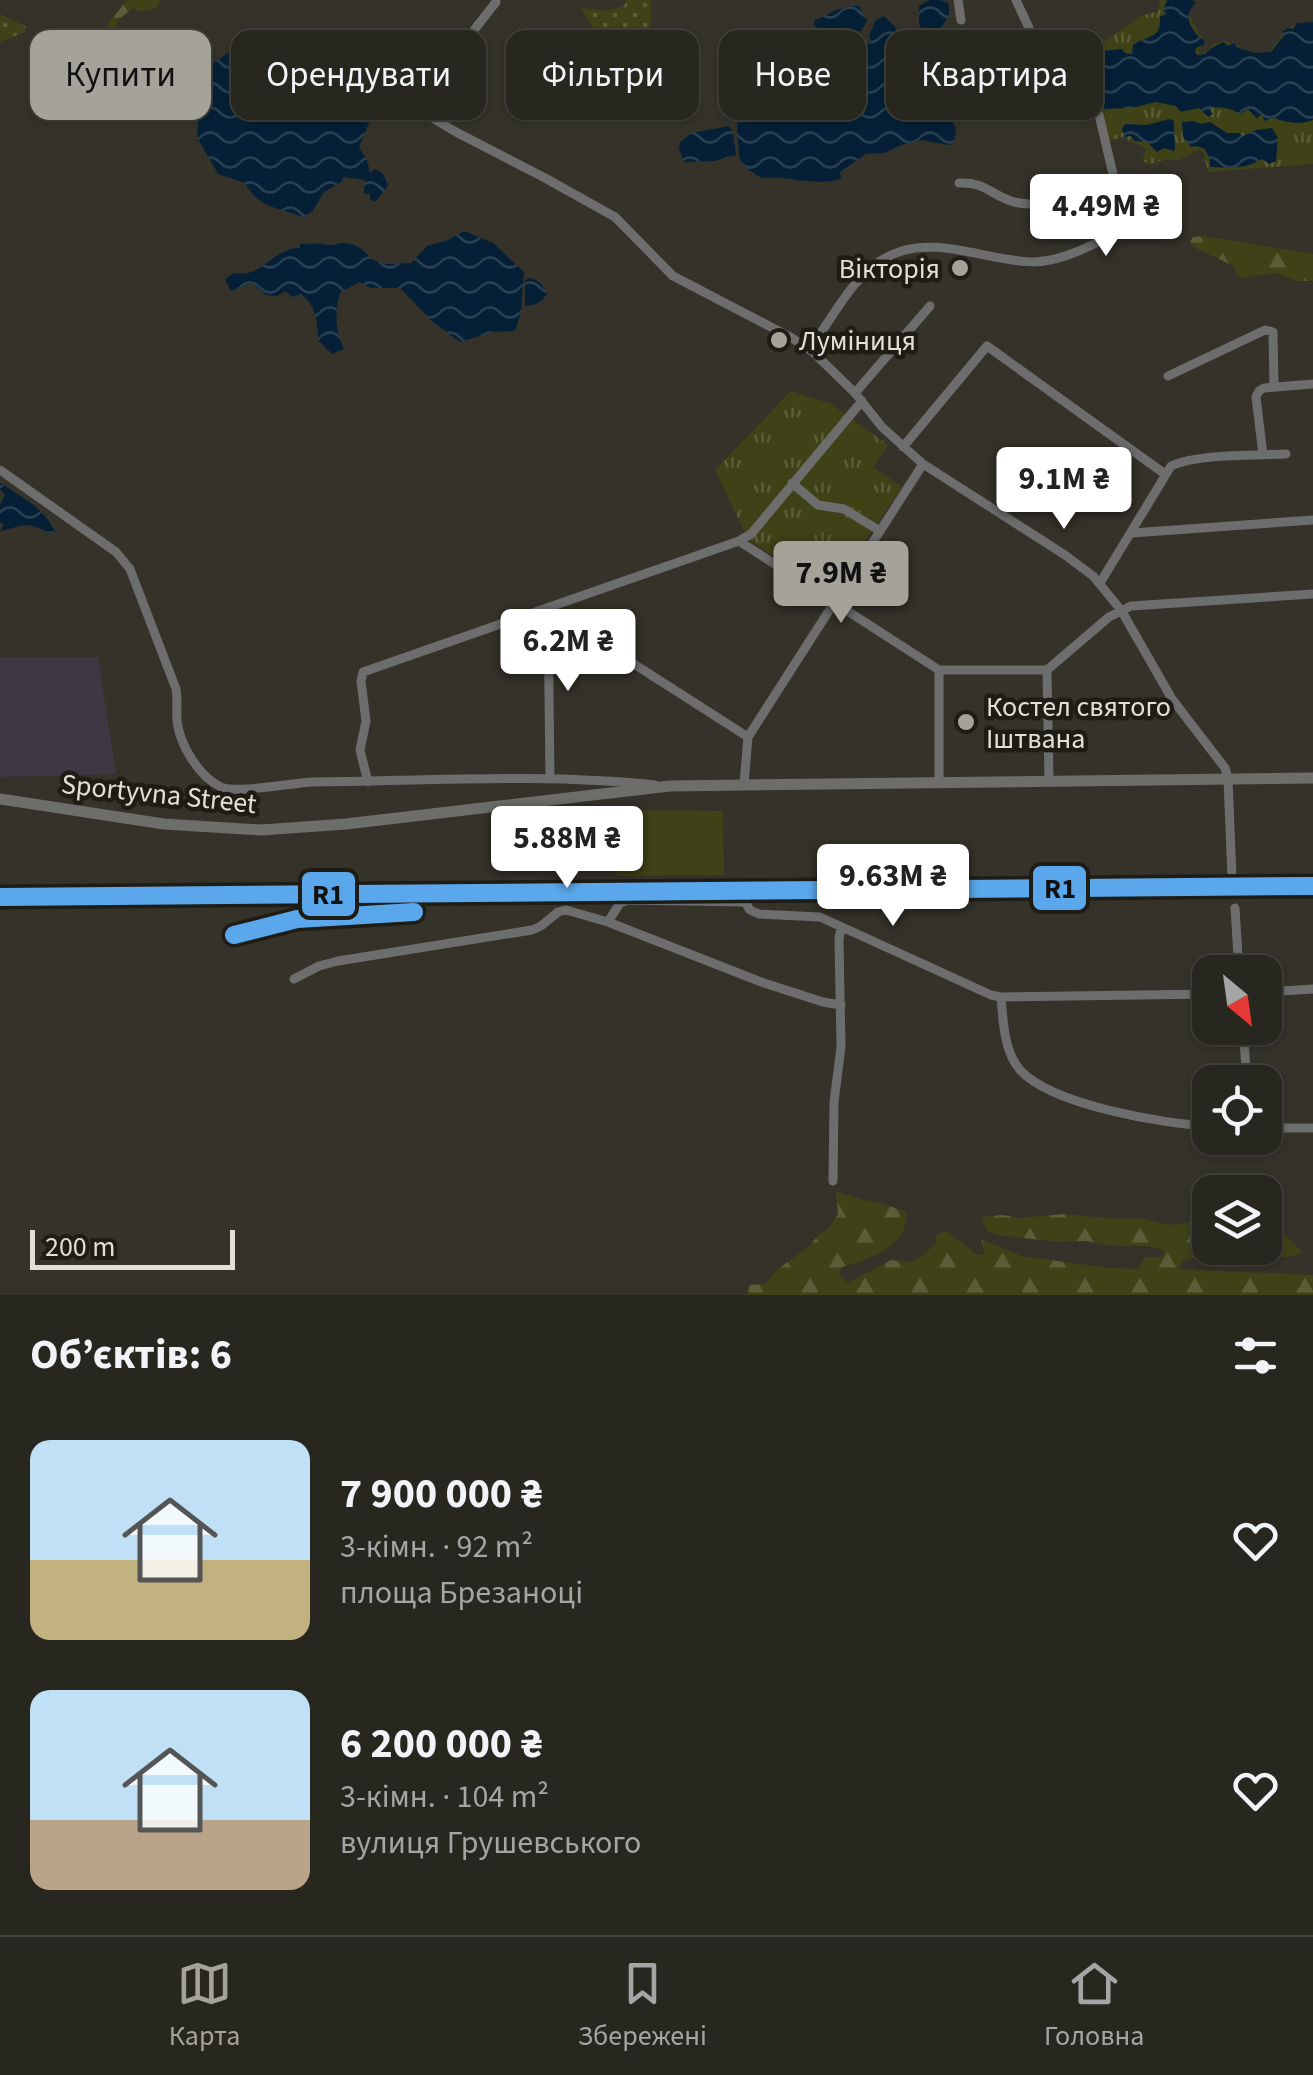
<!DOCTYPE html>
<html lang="uk">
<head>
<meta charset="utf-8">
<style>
	:root { --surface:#27261f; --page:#33322c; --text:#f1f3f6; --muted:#a4a5a4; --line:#43433d; --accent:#a5a399 }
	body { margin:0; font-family:"Source Sans 3",sans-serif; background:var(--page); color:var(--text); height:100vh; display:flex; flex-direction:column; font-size:38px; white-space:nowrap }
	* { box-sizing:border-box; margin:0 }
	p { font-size:32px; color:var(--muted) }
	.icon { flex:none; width:55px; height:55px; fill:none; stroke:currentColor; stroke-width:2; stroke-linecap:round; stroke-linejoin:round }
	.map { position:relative; height:1295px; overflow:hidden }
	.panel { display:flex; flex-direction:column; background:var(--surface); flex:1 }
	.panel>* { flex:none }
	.guide { position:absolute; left:30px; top:30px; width:1255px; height:90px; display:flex; gap:20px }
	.needle { width:65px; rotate:151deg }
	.tools { position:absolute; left:1192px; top:955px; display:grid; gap:20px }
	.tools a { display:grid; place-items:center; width:90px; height:90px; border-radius:20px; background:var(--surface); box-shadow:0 2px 8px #0004,0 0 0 2px var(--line); font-size:50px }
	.scale { position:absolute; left:30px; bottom:25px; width:205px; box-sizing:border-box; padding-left:10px; border:5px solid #e2e0d6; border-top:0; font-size:28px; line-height:35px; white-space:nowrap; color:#e2e0d6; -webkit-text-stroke:8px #1e1c15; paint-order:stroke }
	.price { position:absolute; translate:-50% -85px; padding:0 22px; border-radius:10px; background:#fff; color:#222; font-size:32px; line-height:65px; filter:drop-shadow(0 2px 5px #0008) }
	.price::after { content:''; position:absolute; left:50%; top:60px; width:30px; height:22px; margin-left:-15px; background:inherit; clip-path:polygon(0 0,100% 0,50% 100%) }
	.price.selected { background:var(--accent); color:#111 }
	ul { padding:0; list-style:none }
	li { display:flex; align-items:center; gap:30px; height:250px; padding:0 30px }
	li span { display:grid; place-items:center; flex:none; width:280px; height:200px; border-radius:20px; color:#555 }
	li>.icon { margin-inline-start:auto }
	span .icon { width:120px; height:120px; fill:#fffc; stroke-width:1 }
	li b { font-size:42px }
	h2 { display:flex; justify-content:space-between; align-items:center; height:120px; padding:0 30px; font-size:42px }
	.chip { padding:0 35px; border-radius:20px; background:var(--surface); box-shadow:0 2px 8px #0004,0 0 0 2px var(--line); font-size:35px; line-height:90px }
	.chip.selected { background:var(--accent); color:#111 }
	.tabs { display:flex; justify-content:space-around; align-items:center; height:140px; border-top:2px solid var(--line); background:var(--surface); font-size:28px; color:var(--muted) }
	.tabs a { display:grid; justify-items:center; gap:5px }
	.tabs .selected { color:var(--accent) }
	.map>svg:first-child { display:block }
</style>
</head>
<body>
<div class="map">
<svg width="1313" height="1295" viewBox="0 0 1313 1295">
	<defs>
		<pattern id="grass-dots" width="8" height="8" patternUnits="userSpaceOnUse" patternTransform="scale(2.5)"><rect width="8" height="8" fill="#3e4216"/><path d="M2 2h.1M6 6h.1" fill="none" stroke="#5a5d37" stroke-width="1.8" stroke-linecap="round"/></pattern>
		<pattern id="forest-firs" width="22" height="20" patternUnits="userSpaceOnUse" patternTransform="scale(2.5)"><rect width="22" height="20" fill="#3e4216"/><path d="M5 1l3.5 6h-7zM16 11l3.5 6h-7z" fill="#5a5d37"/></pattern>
		<pattern id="park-tufts" width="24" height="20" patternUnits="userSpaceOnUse" patternTransform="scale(2.5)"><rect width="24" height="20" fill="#3e4216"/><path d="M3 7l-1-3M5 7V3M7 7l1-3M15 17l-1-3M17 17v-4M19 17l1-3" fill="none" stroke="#5a5d37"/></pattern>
		<pattern id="water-waves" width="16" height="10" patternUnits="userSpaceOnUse" patternTransform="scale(2.5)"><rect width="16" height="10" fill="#052036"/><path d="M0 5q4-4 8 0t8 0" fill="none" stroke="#294052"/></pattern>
	</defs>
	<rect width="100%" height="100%" fill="#343229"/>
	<path fill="#3f3744" d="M0 657H98L116 774 0 777Z"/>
	<path fill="url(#grass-dots)" d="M626 0H651V29L642 43 627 47H605L581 8 605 11 624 6Z
		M0 14 27 27 25 32 0 42Z"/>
	<path fill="url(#forest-firs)" d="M127 0H161L156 8 140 12 133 8 118 20 116 30 113 32 107 29 109 22Z
		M1203 236 1313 254V281H1297L1275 273 1242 278 1236 273 1234 266 1195 248 1190 242 1193 237Z
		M836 1191C859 1201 884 1202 906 1212 910 1246 868 1260 842 1267L839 1274 848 1283 891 1260 907 1262 916 1260 936 1244V1235L947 1231 977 1255 985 1254 981 1239 1022 1256 1108 1268 1137 1269 1146 1257H1162L1165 1251 1148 1246H1114L1086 1241 1059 1242 997 1235C986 1232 984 1228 982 1217L1003 1215 1020 1218 1064 1214 1117 1219 1141 1218 1168 1225 1210 1220V1248H1265V1212C1274 1219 1278 1228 1286 1236 1292 1243 1298 1245 1302 1253L1286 1257 1222 1255 1183 1260 1178 1269 1313 1275V1295H748L749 1285 765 1284 782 1266 809 1247 819 1234 829 1228 838 1214Z"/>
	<path fill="url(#park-tufts)" d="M1160 0H1194L1188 13 1203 41 1199 50 1202 54 1216 43 1226 41 1253 54H1267C1286 34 1280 24 1313 22V164L1208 172 1203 151 1198 150 1179 160H1163L1151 164 1144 162 1143 156 1146 149C1139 143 1132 144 1124 137L1109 141 1100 109 1082 96 1075 79 1076 62 1080 57 1141 16 1158 11Z
		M791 391 831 404 888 445 873 467 902 487 829 594 748 539 715 470Z"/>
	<path fill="#3e4216" d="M617 810 723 811 724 875 616 876Z"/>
	<path fill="url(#water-waves)" d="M929 0H940L948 3C953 17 942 29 929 34L923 31 919 24V6Z
		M1167 0H1192L1196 2C1195 4 1189 11 1189 13 1186 23 1198 38 1205 41L1203 45 1196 48 1195 52 1197 55 1205 54 1210 49 1223 42 1229 46 1234 41 1236 47 1255 53 1271 52 1284 35 1283 31 1288 28 1293 29 1297 23 1313 22V120C1301 125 1287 123 1274 118L1264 121 1263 116H1259L1257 119 1248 109 1240 114C1231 108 1219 106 1209 109L1213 114 1208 117 1199 108 1180 112 1176 106 1156 102 1131 108 1103 109 1088 98 1092 91 1082 85C1077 76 1076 66 1080 56L1088 52H1098L1100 44 1103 51 1122 49 1125 53 1132 54 1133 45C1148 34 1161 40 1160 17L1167 13 1163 11Z
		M854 6H859L864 17 868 19 861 31 838 33 832 28 818 29 814 25V21L836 10Z
		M884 16C910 36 908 75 927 102 940 120 964 114 953 144L947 145 922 140 901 145 885 153 866 154 840 172 841 179C815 187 788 175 761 178 754 173 745 168 741 161 738 155 739 149 738 143 736 125 737 109 750 94H796L821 79 825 80 835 91C857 88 854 66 861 49L871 42 869 35 876 20Z
		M796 29 807 31 821 46C815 85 789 84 757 85L746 69 740 54C755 37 773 31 796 29Z
		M278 36 302 40 315 54 345 71 349 81 370 106 371 118 359 147 367 160 370 173 375 169C384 173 385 177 388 186L375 202 370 199V194H364L365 180 344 177 340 183 324 192 312 212 302 217C277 206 260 210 245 183L218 174 197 137 204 70 248 39 265 41Z
		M1169 119 1174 121 1175 150 1173 151 1164 148 1157 152 1147 142 1134 141 1131 136 1124 137 1122 129 1125 124 1147 125Z
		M1193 121 1201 124 1210 122 1227 133H1239L1243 136 1256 130 1272 128 1278 138 1276 161 1269 164 1262 159C1247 169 1228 168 1210 167V160L1205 149 1196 146 1191 147 1183 137 1182 122Z
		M729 126 733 133 736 155 714 161 684 162 679 149 680 142 692 133Z
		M464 231 493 243 524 272 521 313 515 331 493 332 460 342 433 322 400 288H371L359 282 340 293C334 312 336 332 344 349L332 354 318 340C318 322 316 305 301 294L292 297 286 291 277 296 266 295 252 283 231 291 225 279 234 273C261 279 273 248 300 248V244C312 242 322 245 334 245 337 245 339 243 342 243 354 242 365 250 371 259L386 264 411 263 427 246 448 240Z
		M530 278C540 281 543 285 547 294 541 302 536 306 525 306V280Z
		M0 483C14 492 31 501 43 514 50 520 51 528 58 534 46 534 39 525 25 525 17 526 8 530 0 531L4 525 0 522V505L5 494 0 490Z"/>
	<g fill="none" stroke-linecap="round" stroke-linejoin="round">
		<path stroke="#6d6d6d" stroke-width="9" d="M958 0 961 20
			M496 2 435 80 426 111 434 119 456 132 545 178 615 217 673 276 792 338 813 352 855 393 882 427 923 464 1065 555 1093 576 1121 610 1172 699 1225 768 1228 779 1232 878
			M959 183C985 182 988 193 1011 201 1024 206 1037 203 1050 205 1073 208 1098 216 1116 231
			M813 352 815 341C837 311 856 271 891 255 936 234 988 262 1035 262 1056 261 1075 253 1094 244 1109 236 1121 230 1122 212L1099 115 1091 109 1057 94 1052 88 1043 58 1016 0
			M1168 376 1265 330 1273 332 1274 387
			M855 393 930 306
			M903 447 987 346 1165 474
			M1263 455 1256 397 1259 391 1264 388 1313 384
			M0 470 116 552 130 569 176 689C178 700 176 710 177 720 179 744 199 777 221 787 235 794 292 783 312 782 424 781 543 773 655 785
			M792 483 818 505 844 509 880 531
			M1132 533 1313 520
			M739 541 751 534 862 401
			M1100 583 1171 466C1197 454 1256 455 1286 454
			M548 609 748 737
			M548 609 550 779
			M939 670V783
			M1047 670 1049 781
			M368 782 360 750 366 721 361 681 363 672 739 541 939 670H1047L1109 617 1131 606 1313 594
			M744 784 748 737 923 464
			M1235 908 1239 972
			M608 922 620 903 628 900 745 902 750 910 759 914 820 917 991 995 1001 997 1210 994
			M294 979 319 966 338 961 532 930 541 926 558 912 566 910 608 922 764 983 823 1002 841 1005
			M1265 992 1313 989
			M1001 997C1003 1020 1004 1052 1020 1070 1052 1105 1163 1124 1210 1126
			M1243 1028 1247 1082
			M1265 1128H1313
			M833 1181 834 1102 841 1047 839 940 841 927"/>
		<path stroke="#6d6d6a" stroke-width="11" d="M0 799 164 824 261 830 346 824 670 786 1313 778"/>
		<g stroke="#1e1c15" stroke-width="25">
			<path id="rail-1" d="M0 897 1313 886
				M234 935 297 919 414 912"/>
		</g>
		<use href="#rail-1" stroke="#5aa8eb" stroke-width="18"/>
	</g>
	<g fill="#a5a399" stroke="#1e1c15" stroke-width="4">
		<circle cx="960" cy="268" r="10"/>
		<circle cx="779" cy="340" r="10"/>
		<circle cx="966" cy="722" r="10"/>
	</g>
	<g text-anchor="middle" stroke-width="9" stroke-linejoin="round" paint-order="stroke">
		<g font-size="28" fill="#e2e0d6" stroke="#1e1c15" text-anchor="start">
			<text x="940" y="278" text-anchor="end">Вікторія</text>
			<text x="799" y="350">Луміниця</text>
			<text x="986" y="716">Костел святого<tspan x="986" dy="32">Іштвана</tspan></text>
		</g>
		<g font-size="28" fill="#e2e0d6" stroke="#1e1c15">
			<text transform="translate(159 793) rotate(6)" y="10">Sportyvna Street</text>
		</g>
	</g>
	<g stroke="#1e1c15" stroke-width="4">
		<rect x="1031" y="864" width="57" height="48" rx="10" fill="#5aa8eb"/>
		<rect x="300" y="870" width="57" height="48" rx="10" fill="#5aa8eb"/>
	</g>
	<g font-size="28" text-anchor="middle" font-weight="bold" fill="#111">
		<text x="1060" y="898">R1</text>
		<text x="328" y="904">R1</text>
	</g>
</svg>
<div class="tools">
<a><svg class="needle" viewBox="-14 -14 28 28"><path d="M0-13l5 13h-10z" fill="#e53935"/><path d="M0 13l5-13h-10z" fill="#a4a5a4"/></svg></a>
<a><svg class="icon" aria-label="locate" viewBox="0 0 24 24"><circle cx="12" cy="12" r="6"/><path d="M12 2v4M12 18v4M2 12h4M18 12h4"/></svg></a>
<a><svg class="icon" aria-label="layers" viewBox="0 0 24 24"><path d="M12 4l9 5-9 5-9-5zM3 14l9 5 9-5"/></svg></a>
</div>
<div class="scale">200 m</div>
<b class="price" style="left:1106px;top:259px">4.49M ₴</b>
<b class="price" style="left:1064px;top:532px">9.1M ₴</b>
<b class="price selected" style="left:841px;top:626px">7.9M ₴</b>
<b class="price" style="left:568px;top:694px">6.2M ₴</b>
<b class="price" style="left:567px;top:891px">5.88M ₴</b>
<b class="price" style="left:893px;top:929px">9.63M ₴</b>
<div class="guide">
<a class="chip selected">Купити</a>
<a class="chip">Орендувати</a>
<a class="chip">Фільтри</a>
<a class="chip">Нове</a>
<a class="chip">Квартира</a>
</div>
</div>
<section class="panel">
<h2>Об’єктів: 6<svg class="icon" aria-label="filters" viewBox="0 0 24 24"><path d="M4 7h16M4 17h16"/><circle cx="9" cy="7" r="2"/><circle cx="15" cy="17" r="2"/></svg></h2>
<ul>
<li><span style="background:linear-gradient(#bfe0f5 60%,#c2b280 0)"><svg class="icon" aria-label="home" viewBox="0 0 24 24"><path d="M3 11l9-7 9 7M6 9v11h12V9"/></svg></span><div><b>7 900 000 ₴</b><p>3-кімн. · 92 m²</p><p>площа Брезаноці</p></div><svg class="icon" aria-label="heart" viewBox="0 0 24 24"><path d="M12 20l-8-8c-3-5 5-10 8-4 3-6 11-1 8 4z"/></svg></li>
<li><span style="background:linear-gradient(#bfe0f5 65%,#b9a48a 0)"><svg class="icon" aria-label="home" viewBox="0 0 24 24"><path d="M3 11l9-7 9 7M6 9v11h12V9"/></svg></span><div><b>6 200 000 ₴</b><p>3-кімн. · 104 m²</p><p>вулиця Грушевського</p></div><svg class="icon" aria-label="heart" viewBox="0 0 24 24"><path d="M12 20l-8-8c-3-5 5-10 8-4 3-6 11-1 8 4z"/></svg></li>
</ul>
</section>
<nav class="tabs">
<a class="selected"><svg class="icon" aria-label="map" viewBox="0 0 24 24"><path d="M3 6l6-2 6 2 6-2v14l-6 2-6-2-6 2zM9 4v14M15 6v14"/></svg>Карта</a>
<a><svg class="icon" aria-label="saved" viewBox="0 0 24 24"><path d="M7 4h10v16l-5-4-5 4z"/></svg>Збережені</a>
<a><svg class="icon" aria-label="home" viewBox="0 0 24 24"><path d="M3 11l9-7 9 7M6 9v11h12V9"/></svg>Головна</a>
</nav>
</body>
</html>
